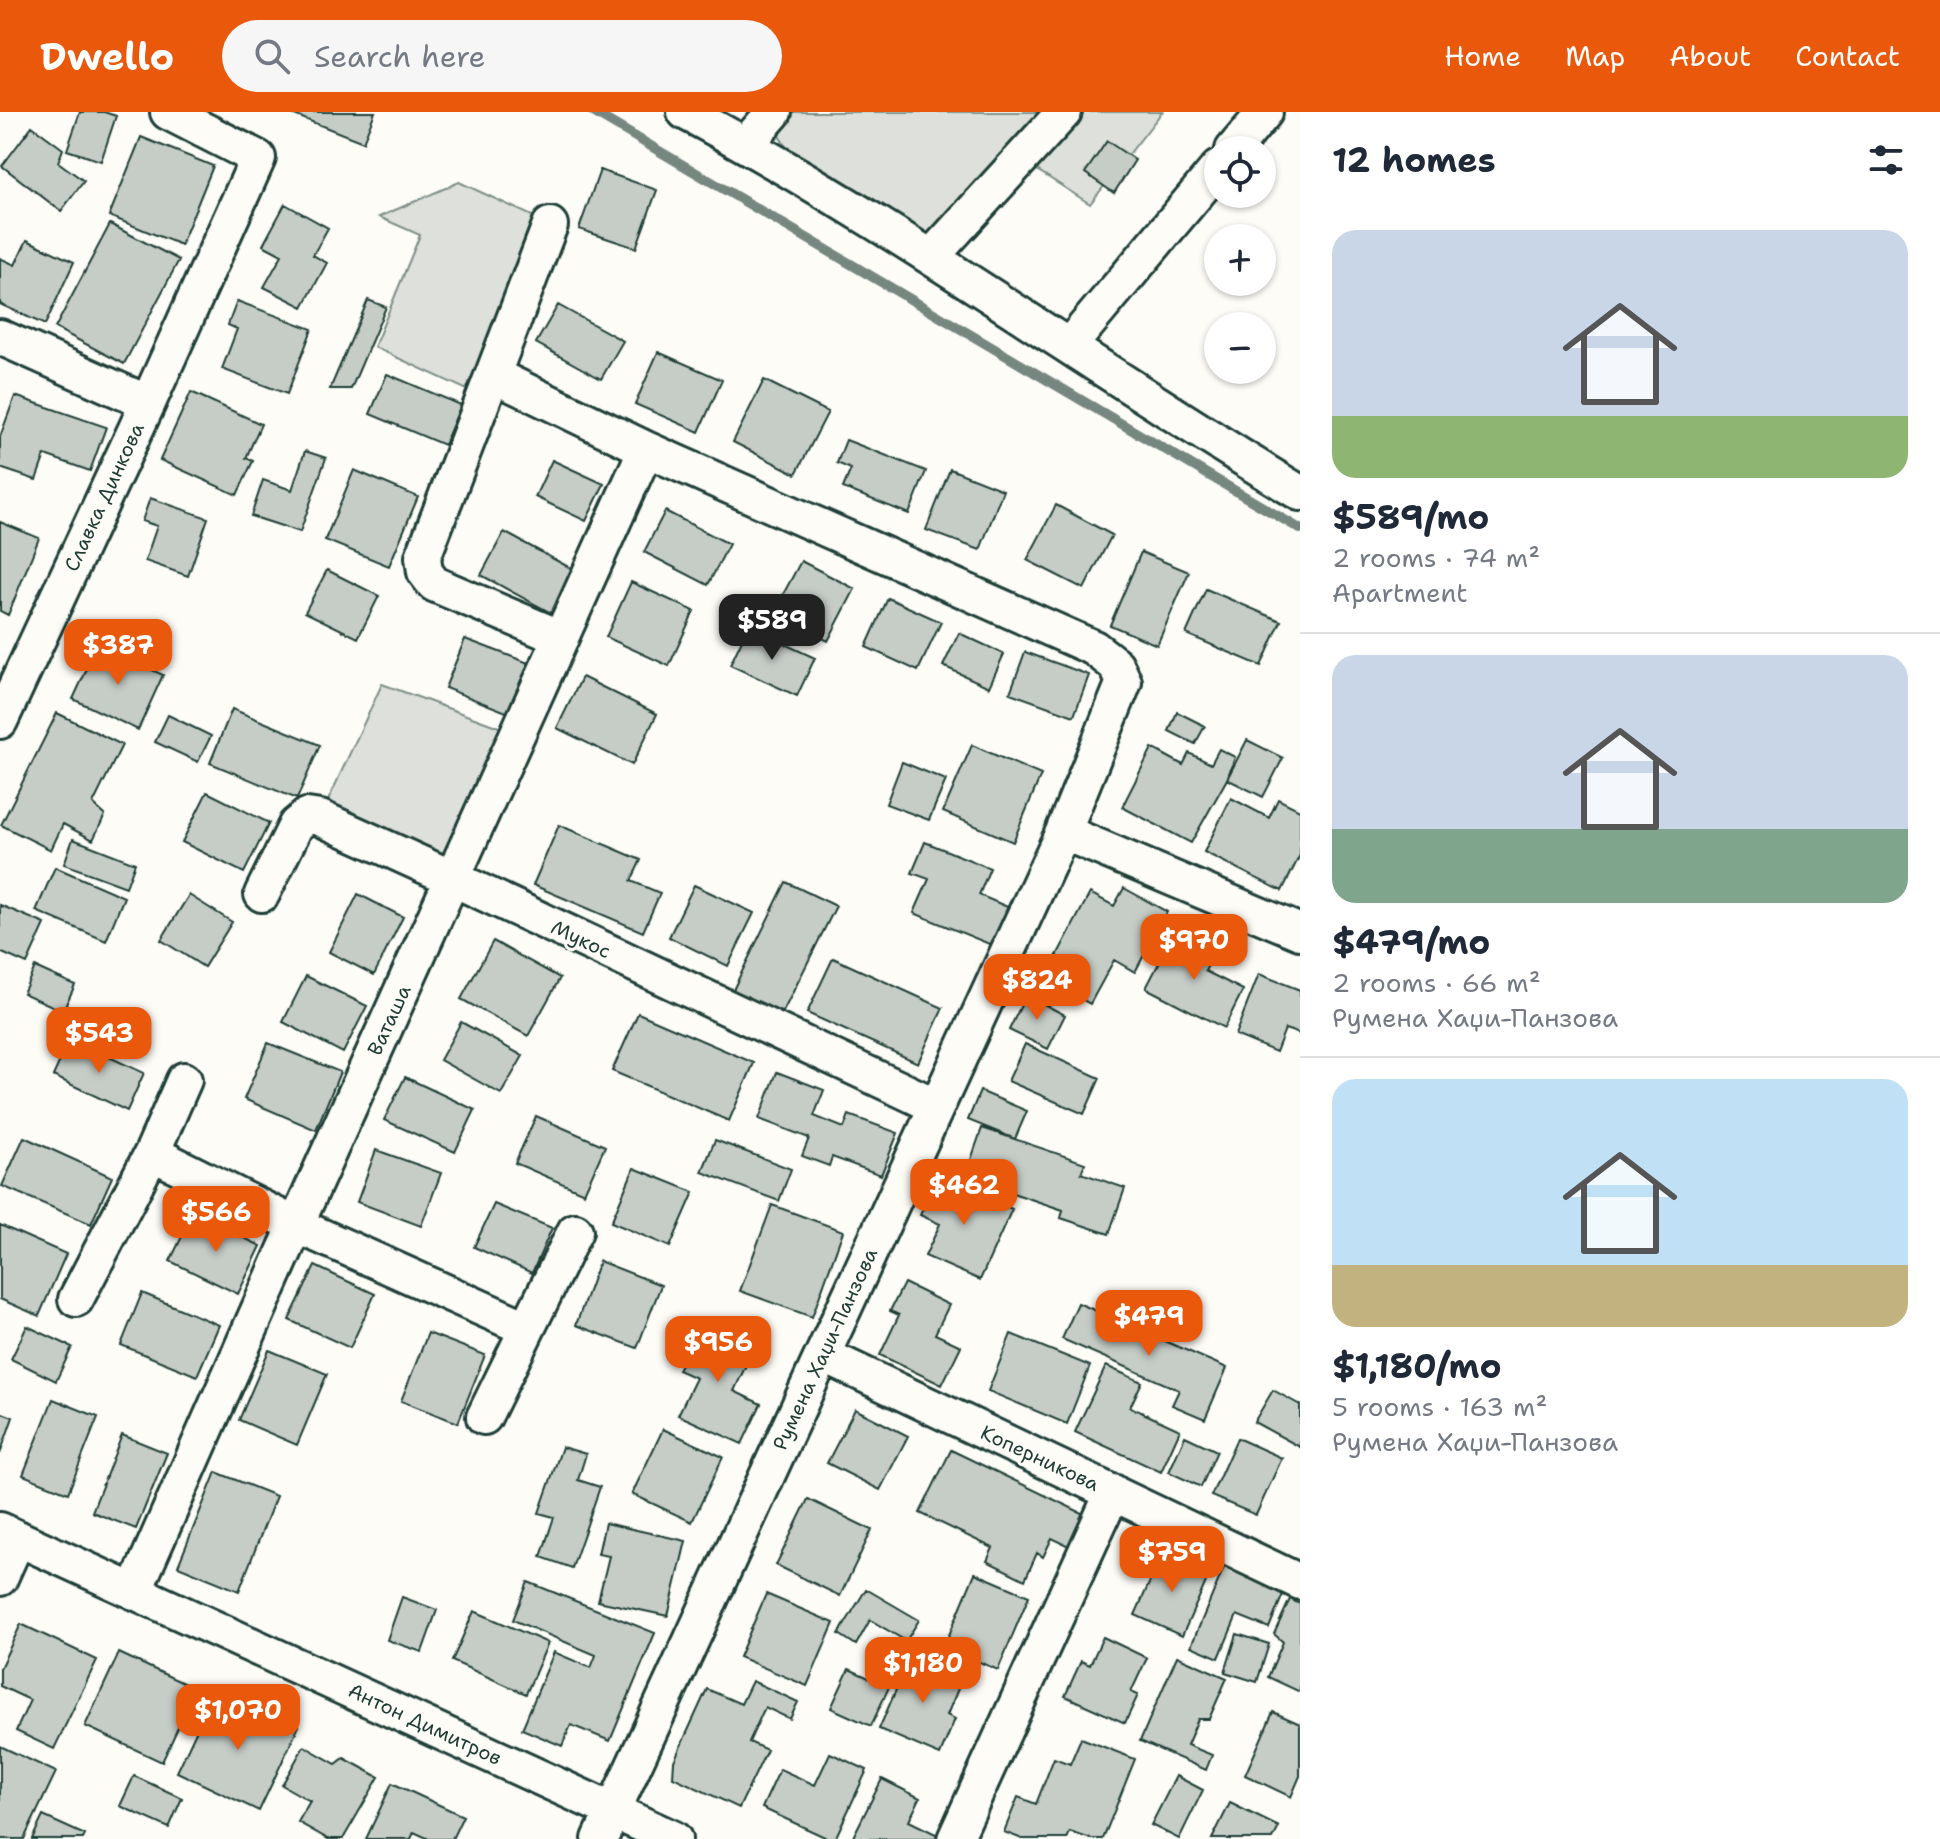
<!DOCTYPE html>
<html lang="en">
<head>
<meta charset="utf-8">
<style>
	:root { --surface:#fff; --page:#f6f6f7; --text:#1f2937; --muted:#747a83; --line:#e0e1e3; --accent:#ea580c }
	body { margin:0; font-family:"Shantell Sans",sans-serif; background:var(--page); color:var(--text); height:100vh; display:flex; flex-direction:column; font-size:30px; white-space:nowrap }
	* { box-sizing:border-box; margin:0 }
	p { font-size:26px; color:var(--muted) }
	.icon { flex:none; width:44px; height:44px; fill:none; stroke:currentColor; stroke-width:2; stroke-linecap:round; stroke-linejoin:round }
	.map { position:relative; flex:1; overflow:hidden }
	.drawer { display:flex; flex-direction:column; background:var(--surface); width:640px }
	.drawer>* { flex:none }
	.controls { position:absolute; left:1204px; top:24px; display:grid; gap:16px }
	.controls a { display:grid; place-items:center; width:72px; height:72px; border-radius:50%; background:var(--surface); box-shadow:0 2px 6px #0004; font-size:40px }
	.price { position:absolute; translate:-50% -68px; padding:0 18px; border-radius:16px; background:var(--accent); color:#fff; font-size:26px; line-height:52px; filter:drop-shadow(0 2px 4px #0008) }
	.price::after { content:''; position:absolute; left:50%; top:48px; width:24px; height:18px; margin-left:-12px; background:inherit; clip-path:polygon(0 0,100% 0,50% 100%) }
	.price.active { background:#222; color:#fff }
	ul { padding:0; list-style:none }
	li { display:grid; align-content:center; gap:16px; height:424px; padding:0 32px }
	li+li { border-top:2px solid var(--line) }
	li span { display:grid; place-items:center; height:248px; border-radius:24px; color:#555 }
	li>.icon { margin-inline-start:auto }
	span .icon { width:144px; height:144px; fill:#fffc; stroke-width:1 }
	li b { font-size:34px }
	h2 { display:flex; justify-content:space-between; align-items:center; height:96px; padding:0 32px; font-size:34px }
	header { display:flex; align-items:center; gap:48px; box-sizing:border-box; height:112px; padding:0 40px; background:var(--accent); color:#fff }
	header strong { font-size:38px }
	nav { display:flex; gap:44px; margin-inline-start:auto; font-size:28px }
	.search { width:560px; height:72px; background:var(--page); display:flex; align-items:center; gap:20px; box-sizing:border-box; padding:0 28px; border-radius:44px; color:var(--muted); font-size:30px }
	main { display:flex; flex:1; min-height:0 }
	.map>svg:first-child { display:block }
</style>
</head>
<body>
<header>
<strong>Dwello</strong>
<div class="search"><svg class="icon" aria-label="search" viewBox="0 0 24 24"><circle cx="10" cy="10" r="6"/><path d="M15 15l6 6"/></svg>Search here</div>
<nav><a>Home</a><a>Map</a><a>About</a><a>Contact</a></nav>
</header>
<main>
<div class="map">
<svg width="1300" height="1727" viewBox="0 0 1300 1727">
	<rect width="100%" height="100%" fill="#fdfcf7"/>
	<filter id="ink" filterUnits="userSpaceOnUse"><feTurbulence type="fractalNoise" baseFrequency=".0125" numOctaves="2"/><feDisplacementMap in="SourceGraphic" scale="16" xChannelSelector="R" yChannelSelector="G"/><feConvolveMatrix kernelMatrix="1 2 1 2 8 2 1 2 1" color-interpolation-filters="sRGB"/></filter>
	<g filter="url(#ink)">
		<path fill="#dde0db" stroke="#7e8e88" stroke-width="2" d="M791 0H1052L932 128 838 67 793 46 776 19Z
			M1060 0H1162L1090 92 1037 58 1029 37Z
			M459 70 543 109 478 283 374 235 420 123 379 105Z
			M382 572 518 622 454 767 320 706Z"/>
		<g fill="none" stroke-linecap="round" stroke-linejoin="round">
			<path stroke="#75877f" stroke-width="10" d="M593 0 1300 417"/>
		</g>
		<path fill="#c6cdc7" stroke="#1f3d34" stroke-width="2" d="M80 0H104L116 4 101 49 67 38Z
			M295 0H375L363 30 294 3Z
			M32 14 63 37 58 50 84 69 61 99 2 54Z
			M141 25 213 54 181 133 109 104Z
			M1107 29 1135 48 1114 81 1085 61Z
			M600 58 657 78 636 136 579 117Z
			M285 92 328 116 313 143 327 151 303 195 264 175 282 143 263 133Z
			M110 112 179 148 124 252 55 216Z
			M27 128 74 150 45 213 0 192V146L15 153Z
			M368 188 386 195 351 277H330Z
			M237 189 312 217 287 282 222 257 237 217 228 213Z
			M558 193 623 229 601 267 536 231Z
			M658 240 722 268 699 320 635 292Z
			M387 262 461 293 444 333 370 302Z
			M764 268 828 300 796 362 733 330Z
			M191 280 261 312 246 346 253 349 237 383 160 348Z
			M15 284 106 315 90 359 45 343 36 368 0 356V325Z
			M846 328 926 359 909 402 843 376 851 357 837 351Z
			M305 339 326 346 300 420 251 404 263 368 292 378Z
			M552 348 604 372 586 409 535 385Z
			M950 357 1003 378 980 438 926 418Z
			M354 358 418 385 389 454 325 428Z
			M150 386 208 406 188 464 145 449 157 414 142 409Z
			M1056 393 1112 423 1084 477 1027 448Z
			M665 399 729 432 708 473 644 440Z
			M0 410 39 426 8 503 0 499Z
			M504 420 574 458 551 501 481 463Z
			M1141 440 1189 460 1157 533 1110 513Z
			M801 449 855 477 828 529 773 501Z
			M327 458 379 484 358 526 305 500Z
			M631 470 694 499 669 554 606 525Z
			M1206 477 1281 509 1261 554 1186 522Z
			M888 486 941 510 918 559 866 535Z
			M748 515 815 546 797 584 730 553Z
			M959 521 1004 542 989 575 943 554Z
			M465 527 534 553 514 603 445 576Z
			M98 533 163 563 138 618 73 587Z
			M1025 540 1089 563 1074 604 1010 581Z
			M582 565 657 602 632 653 557 616Z
			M232 597 320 633 297 687 210 651Z
			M1177 600 1205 614 1195 632 1169 619Z
			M57 601 122 633 93 692 105 703 93 728 63 712 51 738 1 713Z
			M168 603 211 624 198 650 155 630Z
			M1247 628 1283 646 1263 685 1227 667Z
			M972 633 1041 663 1013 730 943 700Z
			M1152 636 1183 653 1189 641 1211 652 1219 637 1235 645 1227 667 1191 731 1122 695Z
			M902 650 946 668 929 708 886 692Z
			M207 680 269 711 244 761 182 730Z
			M1231 686 1269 706 1278 687 1300 698V743L1282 779 1204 740Z
			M559 713 641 748 631 769 660 781 643 820 533 773Z
			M73 727 135 751 126 775 64 752Z
			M925 730 990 756 979 783 1010 796 994 834 914 801 929 767 912 761Z
			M55 755 124 785 106 829 36 799Z
			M786 770 836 794 778 910 729 886Z
			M694 773 754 801 728 854 669 825Z
			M1124 776 1167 800 1135 860 1114 848 1090 892 1059 875 1068 859 1053 851 1090 781 1114 794Z
			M358 782 403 805 374 863 329 840Z
			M189 783 232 810 204 855 161 828Z
			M0 793 45 812 27 852 0 840Z
			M1174 822 1214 842 1205 859 1243 878 1224 916 1146 876Z
			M493 829 560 866 528 924 461 887Z
			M833 846 943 896 918 951 807 901Z
			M35 855 75 873 63 899 23 881Z
			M1259 862 1300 878V922L1285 917 1276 940 1235 923Z
			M306 864 367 894 343 941 283 910Z
			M1026 883 1065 903 1048 937 1009 918Z
			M638 901 754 951 729 1009 612 959Z
			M461 910 523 944 501 982 440 948Z
			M70 927 144 961 127 999 53 964Z
			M268 931 340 960 316 1018 244 987Z
			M1025 932 1100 966 1084 1002 1008 969Z
			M777 960 824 978 814 1004 844 1016 849 1003 898 1021 881 1063 832 1045 829 1054 802 1044 809 1026 759 1007Z
			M405 965 475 998 455 1040 384 1008Z
			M980 979 1027 999 1015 1027 968 1008Z
			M536 1004 605 1034 584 1081 515 1051Z
			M982 1016 1085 1051 1081 1061 1125 1076 1109 1122 1061 1106 1063 1098 965 1065Z
			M24 1025 112 1065 91 1112 2 1074Z
			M715 1028 791 1057 779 1089 702 1060Z
			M376 1038 441 1061 421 1114 357 1090Z
			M634 1056 694 1080 670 1135 611 1110Z
			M938 1064 1012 1097 980 1168 925 1144 940 1112 920 1103Z
			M494 1092 552 1116 532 1161 474 1135Z
			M772 1093 843 1119 812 1205 740 1179Z
			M193 1102 261 1134 238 1182 170 1149Z
			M0 1113 66 1142 39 1204 0 1187Z
			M599 1149 661 1173 637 1236 576 1213Z
			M315 1154 375 1182 350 1236 289 1208Z
			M904 1171 949 1193 935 1222 961 1234 942 1273 880 1243 899 1203 890 1199Z
			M142 1181 219 1213 197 1264 121 1233Z
			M1078 1191 1227 1256 1205 1307 1172 1293 1179 1278 1062 1227Z
			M700 1210 754 1236 734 1279 761 1292 742 1332 678 1303 696 1266 678 1258Z
			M27 1214 72 1235 56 1269 11 1247Z
			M428 1221 485 1243 458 1311 401 1289Z
			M1011 1222 1090 1254 1067 1312 988 1279Z
			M269 1238 327 1262 297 1333 239 1308Z
			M1106 1254 1142 1270 1130 1295 1180 1318 1161 1360 1075 1320Z
			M1273 1278 1300 1293V1335L1254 1310Z
			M53 1287 98 1305 68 1381 23 1363Z
			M855 1297 908 1324 880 1378 827 1351Z
			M0 1300 13 1305 0 1342Z
			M663 1317 723 1345 692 1410 632 1382Z
			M122 1323 167 1341 136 1417 92 1400Z
			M1185 1324 1217 1339 1201 1375 1169 1360Z
			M1237 1326 1282 1346 1256 1403 1211 1384Z
			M562 1335 586 1342 578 1368 600 1375 572 1456 541 1445 554 1405 539 1401Z
			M951 1338 1088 1404 1073 1436 1052 1426 1043 1445 1037 1441 1025 1468 987 1449 993 1436 920 1401Z
			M216 1360 276 1384 239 1479 178 1454Z
			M808 1387 872 1418 840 1484 776 1453Z
			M605 1411 686 1429 668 1504 598 1489 609 1444 598 1442Z
			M1163 1440 1210 1461 1182 1524 1135 1503Z
			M1224 1455 1284 1480 1269 1516 1237 1503 1219 1546 1191 1534Z
			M975 1461 1029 1484 998 1558 944 1535Z
			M528 1470 655 1521 610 1629 571 1613 562 1634 522 1617 554 1540 591 1556 596 1543 513 1508Z
			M866 1477 919 1508 906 1529 870 1508 856 1533 839 1522Z
			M766 1482 834 1511 807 1574 739 1545Z
			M402 1485 437 1498 422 1540 387 1528Z
			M1290 1487 1300 1492V1580L1268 1565 1283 1530 1274 1522Z
			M474 1499 548 1531 526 1582 452 1549Z
			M21 1512 97 1548 54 1637 16 1619 30 1588 0 1574V1556Z
			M1237 1522 1269 1532 1257 1570 1225 1560Z
			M1103 1525 1147 1546 1131 1580 1138 1583 1125 1611 1065 1584 1081 1549 1090 1553Z
			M119 1541 196 1577 162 1650 85 1614Z
			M911 1543 963 1565 947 1603 955 1607 940 1643 879 1617Z
			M1177 1544 1227 1566 1209 1607H1198L1187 1633 1212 1643 1206 1658 1140 1629Z
			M849 1557 889 1575 871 1614 831 1596Z
			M752 1569 798 1590 790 1607 765 1595 749 1630 767 1638 739 1696 673 1665 674 1649 707 1577 741 1592Z
			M210 1589 245 1605 252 1592 299 1614 259 1699 177 1660Z
			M1273 1600 1300 1612V1664L1291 1685 1245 1663Z
			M1081 1626 1135 1647 1103 1727H1091L1070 1720 1067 1727H1022L1004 1720 1018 1685 1036 1692 1054 1646 1070 1652Z
			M0 1634 56 1660 24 1727H0Z
			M304 1634 336 1652 344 1646 379 1665 343 1727H328L298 1710 310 1689 282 1673Z
			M830 1641 867 1658 835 1727H829L762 1696 780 1657 815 1673Z
			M134 1664 182 1686 169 1716 120 1694Z
			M1176 1664 1203 1678 1179 1727 1151 1713Z
			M882 1667 920 1686 909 1709 938 1723 937 1727H852Z
			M392 1671 463 1704 452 1727H429L414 1720 411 1727H366Z
			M1230 1691 1279 1715 1273 1727H1212Z
			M43 1704 85 1723 83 1727H32Z"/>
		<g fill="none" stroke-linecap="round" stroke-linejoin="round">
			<g stroke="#1f3d34" stroke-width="40">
				<path id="minor" d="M685 0C898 113 1093 257 1300 381
					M746 32 774 0
					M1233 38 1265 0
					M550 113 423 445 425 460 434 472 561 526
					M932 144 1064 0
					M0 225 148 291
					M1069 234 1218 56
					M493 263 646 337 1094 536 1116 553 1124 570 1063 720 600 1727
					M0 609 148 291 258 46 168 0
					M1063 720 1300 820
					M262 782 296 713 307 704 320 706 454 767 936 994
					M152 1041 296 1113 526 1216
					M76 1187 152 1041 184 968
					M823 1243 1300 1470
					M484 1305 575 1119
					M0 1418 674 1727
					M0 1466 18 1426
					M134 1480 296 1113 646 337
					M955 1727 1113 1380"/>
			</g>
			<use href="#minor" stroke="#fdfcf7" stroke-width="34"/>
		</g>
	</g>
	<g text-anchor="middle" stroke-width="6" stroke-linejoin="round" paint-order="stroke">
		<g font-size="20" fill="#1f3d34" stroke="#fdfcf7">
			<text transform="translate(104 385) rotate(-65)" y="7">Славка Динкова</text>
			<text transform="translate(581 827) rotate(25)" y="7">Мукос</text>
			<text transform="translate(389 908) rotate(-65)" y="7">Ваташа</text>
			<text transform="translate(825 1237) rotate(-65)" y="7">Румена Хаџи-Панзова</text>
			<text transform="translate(1040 1346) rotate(25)" y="7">Коперникова</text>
			<text transform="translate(425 1612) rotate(25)" y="7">Антон Димитров</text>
		</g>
	</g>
</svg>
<div class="controls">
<a><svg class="icon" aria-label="locate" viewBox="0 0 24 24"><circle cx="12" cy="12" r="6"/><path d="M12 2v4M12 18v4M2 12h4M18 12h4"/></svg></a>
<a>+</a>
<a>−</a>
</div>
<b class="price active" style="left:772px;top:550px">$589</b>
<b class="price" style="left:118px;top:575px">$387</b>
<b class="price" style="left:1194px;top:870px">$970</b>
<b class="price" style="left:1037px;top:910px">$824</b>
<b class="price" style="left:99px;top:963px">$543</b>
<b class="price" style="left:964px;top:1115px">$462</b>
<b class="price" style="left:216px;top:1142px">$566</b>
<b class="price" style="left:1149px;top:1246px">$479</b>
<b class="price" style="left:718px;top:1272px">$956</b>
<b class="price" style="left:1172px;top:1482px">$759</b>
<b class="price" style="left:923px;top:1593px">$1,180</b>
<b class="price" style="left:238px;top:1640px">$1,070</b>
</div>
<section class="drawer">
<h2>12 homes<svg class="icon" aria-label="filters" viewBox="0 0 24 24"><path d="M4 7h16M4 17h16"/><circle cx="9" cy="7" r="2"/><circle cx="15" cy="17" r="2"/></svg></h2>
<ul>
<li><span style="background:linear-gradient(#c9d6e8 75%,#8fb573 0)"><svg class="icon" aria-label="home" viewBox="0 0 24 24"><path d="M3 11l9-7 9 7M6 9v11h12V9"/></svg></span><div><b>$589/mo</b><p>2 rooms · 74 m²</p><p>Apartment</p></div></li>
<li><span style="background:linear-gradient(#c9d6e8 70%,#7fa58c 0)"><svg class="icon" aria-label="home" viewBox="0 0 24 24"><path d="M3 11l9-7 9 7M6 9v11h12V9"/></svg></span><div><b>$479/mo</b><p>2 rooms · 66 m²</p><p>Румена Хаџи-Панзова</p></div></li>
<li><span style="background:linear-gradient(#bfe0f5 75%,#c2b280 0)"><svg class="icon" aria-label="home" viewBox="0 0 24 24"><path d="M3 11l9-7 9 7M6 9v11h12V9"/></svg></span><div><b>$1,180/mo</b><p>5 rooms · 163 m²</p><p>Румена Хаџи-Панзова</p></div></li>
</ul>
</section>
</main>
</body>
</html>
